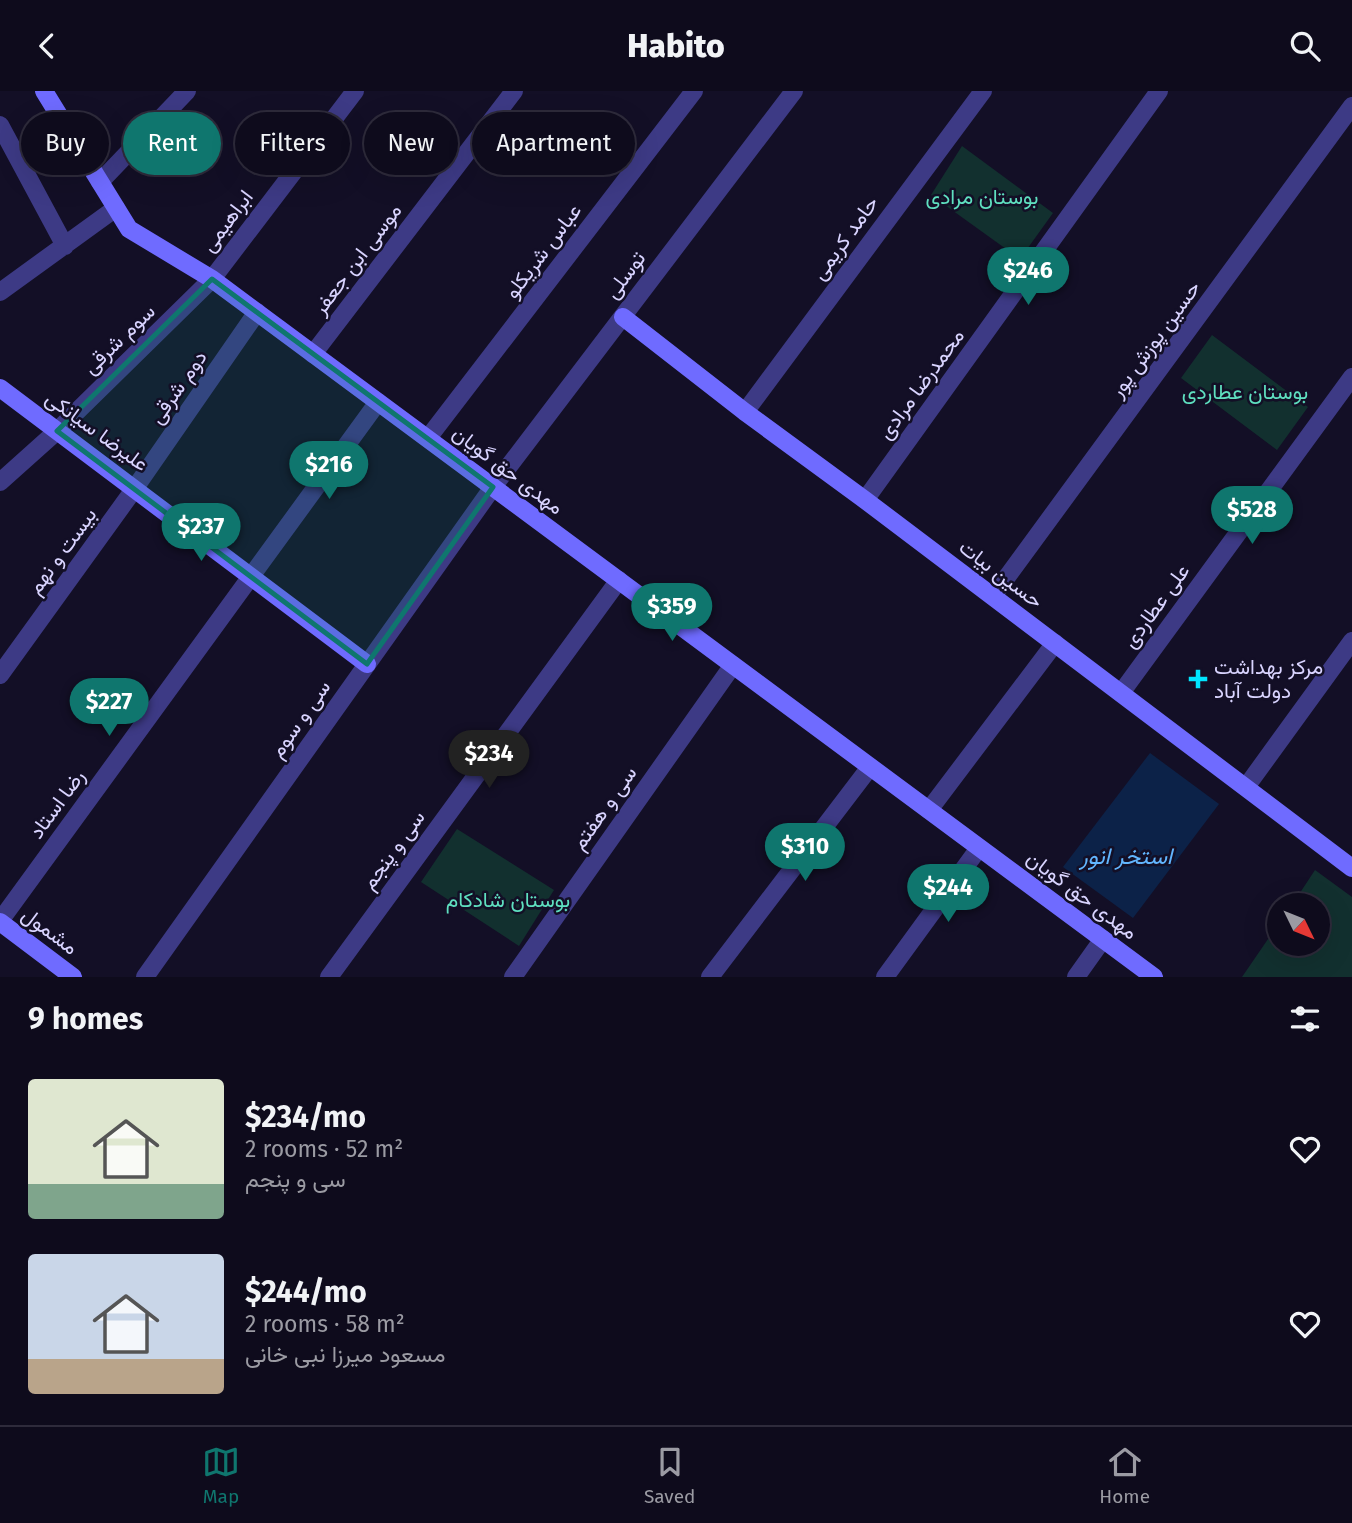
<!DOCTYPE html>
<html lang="en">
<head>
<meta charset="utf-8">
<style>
	:root { --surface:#0e0b1c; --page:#171425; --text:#f1f3f6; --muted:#9b9ba3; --line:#2e2b3b; --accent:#0f766e }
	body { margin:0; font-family:"Fira Sans",Vazirmatn,sans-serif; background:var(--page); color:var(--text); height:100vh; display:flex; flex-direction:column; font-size:26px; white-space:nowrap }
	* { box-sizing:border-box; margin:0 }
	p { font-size:23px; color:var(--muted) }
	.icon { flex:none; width:38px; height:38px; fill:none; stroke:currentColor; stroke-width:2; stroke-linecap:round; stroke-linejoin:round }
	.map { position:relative; height:886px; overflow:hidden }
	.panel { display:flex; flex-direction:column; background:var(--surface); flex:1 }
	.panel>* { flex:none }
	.hud { position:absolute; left:21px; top:21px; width:700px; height:63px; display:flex; gap:14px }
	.needle { width:46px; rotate:133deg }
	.controls { position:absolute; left:1267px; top:802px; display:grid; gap:14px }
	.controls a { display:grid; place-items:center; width:63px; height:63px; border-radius:50%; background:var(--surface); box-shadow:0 7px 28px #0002,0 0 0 2px var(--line); font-size:35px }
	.price { position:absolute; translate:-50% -60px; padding:0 16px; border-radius:24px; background:var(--accent); color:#fff; font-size:23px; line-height:46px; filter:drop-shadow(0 2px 4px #0008) }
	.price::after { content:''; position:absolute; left:50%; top:42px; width:21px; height:16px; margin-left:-10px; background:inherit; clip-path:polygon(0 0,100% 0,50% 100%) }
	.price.on { background:#222; color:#fff }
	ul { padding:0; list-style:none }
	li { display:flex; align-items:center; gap:21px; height:175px; padding:0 28px }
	li span { display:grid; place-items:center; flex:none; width:196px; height:140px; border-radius:7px; color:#555 }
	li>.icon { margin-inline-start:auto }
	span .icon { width:84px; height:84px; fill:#fffc; stroke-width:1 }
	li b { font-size:30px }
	h2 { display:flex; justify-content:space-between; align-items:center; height:84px; padding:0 28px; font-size:30px }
	.tag { padding:0 24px; border-radius:32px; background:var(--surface); box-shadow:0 7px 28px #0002,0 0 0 2px var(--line); font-size:24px; line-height:63px }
	.tag.on { background:var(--accent); color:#fff }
	header { display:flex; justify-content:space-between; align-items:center; height:91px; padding:0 28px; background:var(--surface); font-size:32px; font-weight:800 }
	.menu { display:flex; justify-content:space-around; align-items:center; height:98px; border-top:2px solid var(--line); background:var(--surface); font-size:19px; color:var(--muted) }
	.menu a { display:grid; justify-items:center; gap:4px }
	.menu .on { color:var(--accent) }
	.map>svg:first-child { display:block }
</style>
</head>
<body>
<header><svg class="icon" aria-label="back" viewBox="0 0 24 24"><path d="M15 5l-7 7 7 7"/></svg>Habito<svg class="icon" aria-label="search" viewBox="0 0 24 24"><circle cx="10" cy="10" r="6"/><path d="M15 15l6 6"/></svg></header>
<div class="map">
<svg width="1352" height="886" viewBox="0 0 1352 886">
	<rect width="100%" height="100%" fill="#130f26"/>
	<path fill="#12302f" d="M962 55 1053 122 1020 168 931 104Z
		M1212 244 1308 316 1277 359 1181 287Z
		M457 738 554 799 519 855 421 791Z
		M1315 779 1352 806V886H1242L1279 832V852H1318V814H1292Z"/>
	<path fill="#0c2248" d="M1150 662 1219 713 1133 827 1063 776Z"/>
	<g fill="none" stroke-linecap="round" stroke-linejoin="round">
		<path stroke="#3d3a85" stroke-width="18" d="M0 34 65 155
			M100 91 187 0
			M0 201 116 117
			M313 263 514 0
			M745 321 983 0
			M428 347 694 0
			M0 391 57 340 212 188 355 0
			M865 409 1159 0
			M993 505 1352 15
			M0 584 135 397 257 221
			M1121 602 1352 286
			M1246 696 1352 550
			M929 719 1055 552
			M0 830 378 311
			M145 886 493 396 794 0
			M329 886 619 489
			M513 886 733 574
			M710 886 870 676
			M885 886 979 757
			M1076 886 1103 848"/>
		<path stroke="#6f6bff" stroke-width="18" d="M44 0 129 138 212 188 1154 886
			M623 226 745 321 865 409 1352 777
			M0 297 367 573
			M0 831 73 886"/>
	</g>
	<path fill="#0f766e" fill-opacity="0.2" stroke="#0f766e" stroke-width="5" stroke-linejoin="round" d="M212 188 493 396 367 573 57 340Z"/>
	<path fill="#00e5ff" stroke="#130f26" stroke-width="2.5" d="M1194.5 577.5h7v7h7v7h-7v7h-7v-7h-7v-7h7z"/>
	<g text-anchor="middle" stroke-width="5" stroke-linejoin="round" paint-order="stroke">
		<g font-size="21" fill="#5fe0c0" stroke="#130f26">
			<text x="982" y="113">بوستان مرادی</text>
			<text x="1245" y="308">بوستان عطاردی</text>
			<text x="508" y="816">بوستان شادکام</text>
		</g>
		<g font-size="21" fill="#d9d4ff" stroke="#130f26">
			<text transform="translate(227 130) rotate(-53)" y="7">ابراهیمی</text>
			<text transform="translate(845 147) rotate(-54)" y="7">حامد کریمی</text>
			<text transform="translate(543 160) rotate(-53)" y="7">عباس شریکلو</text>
			<text transform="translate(357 168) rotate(-53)" y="7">موسی ابن جعفر</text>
			<text transform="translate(625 184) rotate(-53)" y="7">توسلی</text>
			<text transform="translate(119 248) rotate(-44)" y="7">سوم شرقی</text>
			<text transform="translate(1155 248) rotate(-54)" y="7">حسین پوزش پور</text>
			<text transform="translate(921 293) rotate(-54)" y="7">محمدرضا مرادی</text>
			<text transform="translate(178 296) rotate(-55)" y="7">دوم شرقی</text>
			<text transform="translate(97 340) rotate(36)" y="7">علیرضا سیانکی</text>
			<text transform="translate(508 379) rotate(37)" y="7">مهدی حق گویان</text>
			<text transform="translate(62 460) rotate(-54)" y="7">بیست و نهم</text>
			<text transform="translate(1001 483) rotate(37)" y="7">حسین بیات</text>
			<text transform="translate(1156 515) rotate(-54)" y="7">علی عطاردی</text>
			<text transform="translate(300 628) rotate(-55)" y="7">سی و سوم</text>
			<text transform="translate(57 713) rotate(-54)" y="7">رضا استاد</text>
			<text transform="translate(604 717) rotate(-55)" y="7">سی و هفتم</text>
			<text transform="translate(393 759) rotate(-54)" y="7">سی و پنجم</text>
			<text transform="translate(1082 804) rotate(37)" y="7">مهدی حق گویان</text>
			<text transform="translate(50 840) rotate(37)" y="7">مشمول</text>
		</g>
		<g font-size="21" fill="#d9d4ff" stroke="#130f26" text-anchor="start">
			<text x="1214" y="583">مرکز بهداشت<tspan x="1214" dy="24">دولت آباد</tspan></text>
		</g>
		<g font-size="23" font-style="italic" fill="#62b6ff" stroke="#130f26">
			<text x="1126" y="773">استخر انور</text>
		</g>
	</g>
</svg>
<div class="controls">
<a><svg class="needle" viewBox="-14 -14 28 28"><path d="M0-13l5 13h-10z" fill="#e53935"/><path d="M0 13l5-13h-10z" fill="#9b9ba3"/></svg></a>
</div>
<b class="price" style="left:1028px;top:216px">$246</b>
<b class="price" style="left:329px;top:410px">$216</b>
<b class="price" style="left:1252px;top:455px">$528</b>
<b class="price" style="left:201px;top:472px">$237</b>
<b class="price" style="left:672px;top:552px">$359</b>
<b class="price" style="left:109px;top:647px">$227</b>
<b class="price on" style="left:489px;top:699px">$234</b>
<b class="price" style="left:805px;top:792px">$310</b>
<b class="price" style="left:948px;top:833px">$244</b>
<div class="hud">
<a class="tag">Buy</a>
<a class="tag on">Rent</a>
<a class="tag">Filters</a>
<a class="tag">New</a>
<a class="tag">Apartment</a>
</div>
</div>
<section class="panel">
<h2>9 homes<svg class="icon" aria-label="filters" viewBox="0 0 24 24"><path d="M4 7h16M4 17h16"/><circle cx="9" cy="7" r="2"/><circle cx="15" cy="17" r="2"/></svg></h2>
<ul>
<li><span style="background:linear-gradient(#dfe7d0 75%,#7fa58c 0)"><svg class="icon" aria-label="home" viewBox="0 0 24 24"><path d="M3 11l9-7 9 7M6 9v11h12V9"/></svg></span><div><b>$234/mo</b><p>2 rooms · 52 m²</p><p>سی و پنجم</p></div><svg class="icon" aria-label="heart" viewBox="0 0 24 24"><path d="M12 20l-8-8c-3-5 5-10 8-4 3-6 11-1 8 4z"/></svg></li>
<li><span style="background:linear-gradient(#c9d6e8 75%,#b9a48a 0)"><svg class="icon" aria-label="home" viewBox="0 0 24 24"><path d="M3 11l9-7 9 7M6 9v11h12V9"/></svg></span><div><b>$244/mo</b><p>2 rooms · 58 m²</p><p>مسعود میرزا نبی خانی</p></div><svg class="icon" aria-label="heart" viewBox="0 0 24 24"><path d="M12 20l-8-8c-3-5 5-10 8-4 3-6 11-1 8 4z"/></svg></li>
</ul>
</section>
<nav class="menu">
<a class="on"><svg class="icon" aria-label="map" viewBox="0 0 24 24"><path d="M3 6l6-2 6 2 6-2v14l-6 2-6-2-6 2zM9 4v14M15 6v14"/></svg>Map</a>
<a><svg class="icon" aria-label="saved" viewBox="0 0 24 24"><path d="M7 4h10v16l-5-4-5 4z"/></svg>Saved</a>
<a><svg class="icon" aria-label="home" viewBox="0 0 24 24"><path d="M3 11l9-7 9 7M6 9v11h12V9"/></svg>Home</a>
</nav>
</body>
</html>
